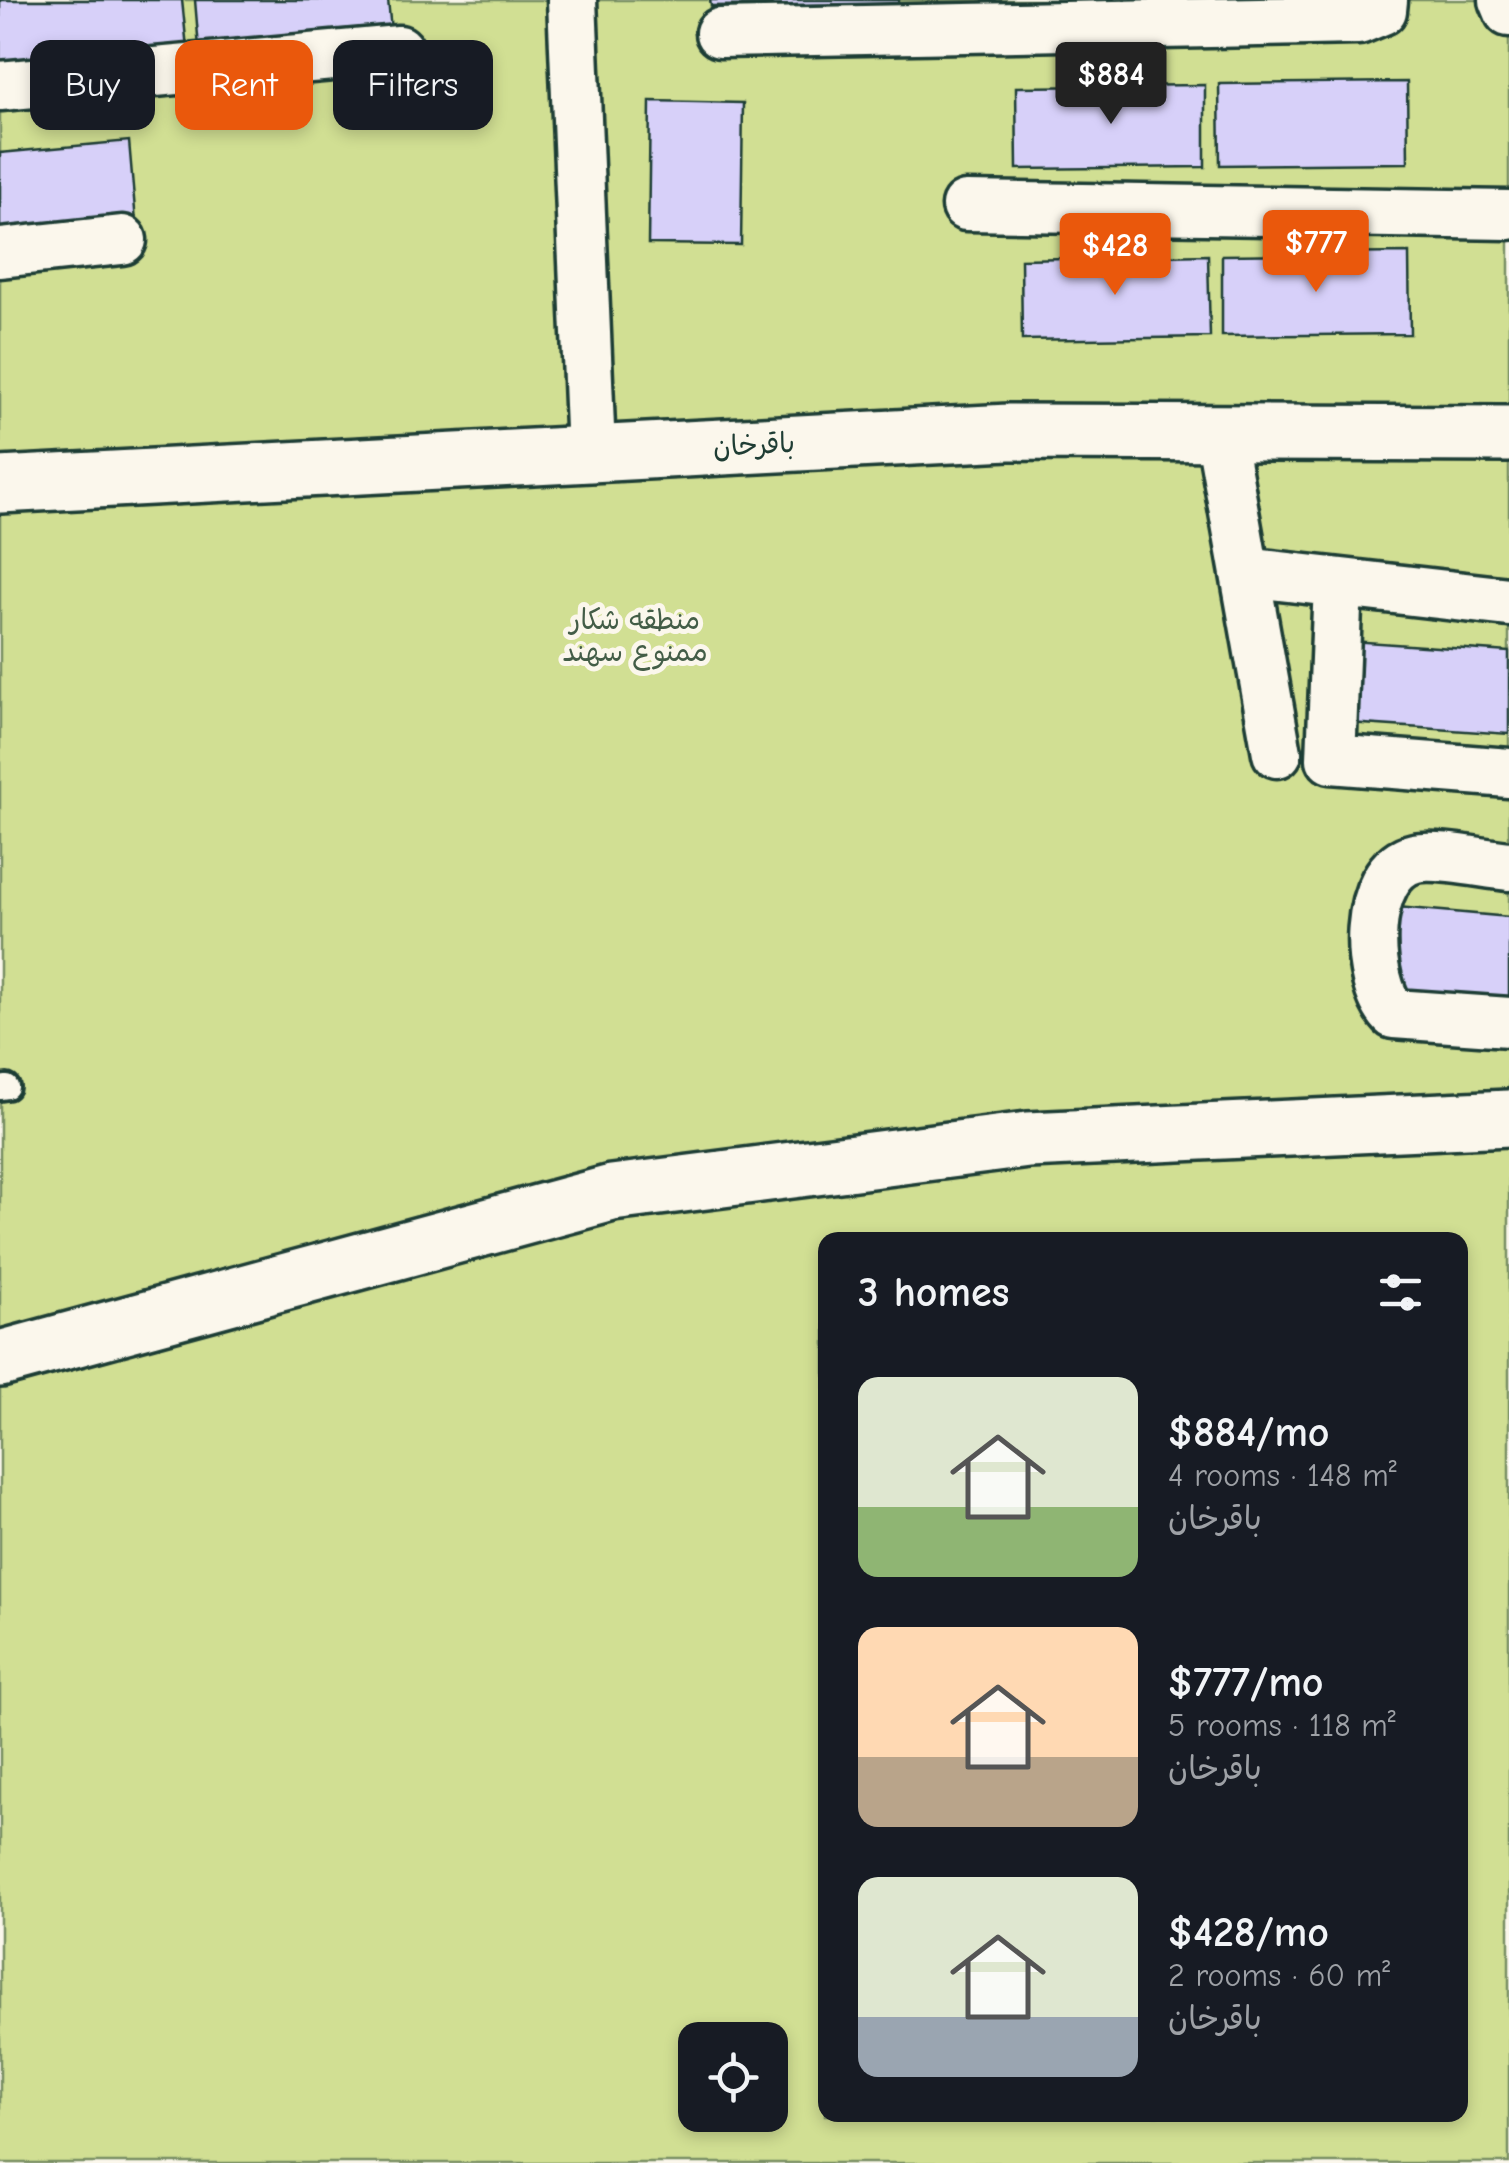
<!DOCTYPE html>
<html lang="en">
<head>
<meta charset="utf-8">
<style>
	:root { --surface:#171b24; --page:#242831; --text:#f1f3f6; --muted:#9ea1a6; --accent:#ea580c }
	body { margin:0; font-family:"Comic Neue","Playpen Sans Arabic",sans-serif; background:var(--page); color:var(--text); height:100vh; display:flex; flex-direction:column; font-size:38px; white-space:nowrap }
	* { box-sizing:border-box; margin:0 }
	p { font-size:32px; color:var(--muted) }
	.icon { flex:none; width:55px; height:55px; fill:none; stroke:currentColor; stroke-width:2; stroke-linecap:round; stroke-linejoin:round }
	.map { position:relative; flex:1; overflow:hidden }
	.drawer { position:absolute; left:818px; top:1232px; width:650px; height:890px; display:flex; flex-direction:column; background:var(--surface); border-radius:20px; box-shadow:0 5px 15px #0003 }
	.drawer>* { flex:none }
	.top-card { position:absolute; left:30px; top:40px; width:638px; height:90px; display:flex; gap:20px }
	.buttons { position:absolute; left:678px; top:2022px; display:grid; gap:20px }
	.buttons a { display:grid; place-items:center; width:110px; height:110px; border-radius:20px; background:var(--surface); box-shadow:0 5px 15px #0003; font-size:50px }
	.price { position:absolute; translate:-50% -85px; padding:0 22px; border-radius:10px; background:var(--accent); color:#fff; font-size:32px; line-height:65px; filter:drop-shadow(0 2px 5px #0008) }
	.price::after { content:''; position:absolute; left:50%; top:60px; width:30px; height:22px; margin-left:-15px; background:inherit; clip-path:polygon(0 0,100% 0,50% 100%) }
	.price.active { background:#222; color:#fff }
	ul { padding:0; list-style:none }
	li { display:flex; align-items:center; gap:30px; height:250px; padding:0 40px }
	li span { display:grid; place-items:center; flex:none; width:280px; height:200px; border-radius:20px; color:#555 }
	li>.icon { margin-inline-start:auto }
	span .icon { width:120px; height:120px; fill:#fffc; stroke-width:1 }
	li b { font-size:42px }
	h2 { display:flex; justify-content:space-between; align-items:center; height:120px; padding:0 40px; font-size:42px }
	.tag { padding:0 35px; border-radius:20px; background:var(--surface); box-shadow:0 5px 15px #0003; font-size:35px; line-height:90px }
	.tag.active { background:var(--accent); color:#fff }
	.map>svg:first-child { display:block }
</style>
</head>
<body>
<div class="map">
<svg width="1509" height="2163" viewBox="0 0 1509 2163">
	<rect width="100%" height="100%" fill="#fbf7ec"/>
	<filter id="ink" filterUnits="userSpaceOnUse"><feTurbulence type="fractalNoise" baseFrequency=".01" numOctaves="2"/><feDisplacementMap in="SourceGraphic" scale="20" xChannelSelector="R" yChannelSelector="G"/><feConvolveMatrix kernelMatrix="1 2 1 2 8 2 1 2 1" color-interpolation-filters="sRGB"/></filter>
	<g filter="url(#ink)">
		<path fill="#d1df93" stroke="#788e64" stroke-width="2.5" fill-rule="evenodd" d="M0 0H1509V2163H0ZM825 1240H1460V2115H825ZM695 2040H770V2115H695Z"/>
		<path fill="#d7d0f9" stroke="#1f3d34" stroke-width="2.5" d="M0 0H182L187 48 0 67Z
			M195 0H388L391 30 199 48Z
			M710 0H899V4L711 6Z
			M1407 82 1408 163 1220 165 1219 84Z
			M1205 85V167L1017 169 1016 87Z
			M650 101 743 103 741 245 648 244Z
			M129 141 136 222 0 234V153Z
			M1409 253 1410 334 1222 336V255Z
			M1208 255 1210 337 1022 340 1021 259Z
			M1351 641 1509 652V734L1349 723Z
			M1397 907 1509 917V998L1390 988Z"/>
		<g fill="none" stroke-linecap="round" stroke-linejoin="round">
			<g stroke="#1f3d34" stroke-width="30">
				<path id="lane" d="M0 1088 7 1087"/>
			</g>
			<g stroke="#1f3d34" stroke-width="55">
				<path id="street" d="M572 0 591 452
					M1504 0 1509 12
					M720 33 1358 20 1382 10 1383 0
					M0 86 399 50
					M966 206 1509 215
					M0 253 122 240
					M1220 433 1277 753
					M1245 572 1509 602
					M1338 583 1331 759 1509 773
					M1509 866C1485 864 1437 853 1415 858 1361 870 1363 982 1394 1014L1509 1022"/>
			</g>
			<g stroke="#1f3d34" stroke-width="62">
				<path id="secondary" d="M0 485 1009 432 1509 434
					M0 1359 612 1193 1028 1140 1509 1118"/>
			</g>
			<use href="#lane" stroke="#fbf7ec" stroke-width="22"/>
			<use href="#street" stroke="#fbf7ec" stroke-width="48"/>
			<use href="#secondary" stroke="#fbf7ec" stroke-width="55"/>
		</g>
	</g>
	<g text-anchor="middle" stroke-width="10" stroke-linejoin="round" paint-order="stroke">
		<g font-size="28" fill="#1f3d34" stroke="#fbf7ec">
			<text transform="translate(754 444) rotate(-3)" y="10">باقرخان</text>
		</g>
		<g font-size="28" fill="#435d47" stroke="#fbf7ec">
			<text x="635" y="629">منطقه شکار<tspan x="635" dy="32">ممنوع سهند</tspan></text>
		</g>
	</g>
</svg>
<div class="buttons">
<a><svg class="icon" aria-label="locate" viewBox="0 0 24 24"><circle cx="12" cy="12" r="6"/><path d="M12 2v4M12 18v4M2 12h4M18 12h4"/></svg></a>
</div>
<b class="price active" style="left:1111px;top:127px">$884</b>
<b class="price" style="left:1316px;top:295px">$777</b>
<b class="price" style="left:1115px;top:298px">$428</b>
<div class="top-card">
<a class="tag">Buy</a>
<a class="tag active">Rent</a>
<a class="tag">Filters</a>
</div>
<section class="drawer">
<h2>3 homes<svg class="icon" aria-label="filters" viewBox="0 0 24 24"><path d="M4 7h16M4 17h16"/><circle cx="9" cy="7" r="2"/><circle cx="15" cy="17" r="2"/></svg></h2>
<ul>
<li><span style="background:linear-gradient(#dfe7d0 65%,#8fb573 0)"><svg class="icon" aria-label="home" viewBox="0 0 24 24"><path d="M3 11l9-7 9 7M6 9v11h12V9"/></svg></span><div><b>$884/mo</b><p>4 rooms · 148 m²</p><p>باقرخان</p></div></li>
<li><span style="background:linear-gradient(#ffd9b3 65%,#b9a48a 0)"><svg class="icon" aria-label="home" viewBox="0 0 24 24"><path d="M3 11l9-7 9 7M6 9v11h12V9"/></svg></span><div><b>$777/mo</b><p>5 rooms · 118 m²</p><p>باقرخان</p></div></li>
<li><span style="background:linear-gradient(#dfe7d0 70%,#9aa5b1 0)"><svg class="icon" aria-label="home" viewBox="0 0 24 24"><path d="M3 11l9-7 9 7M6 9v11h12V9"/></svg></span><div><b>$428/mo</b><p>2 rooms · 60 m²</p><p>باقرخان</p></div></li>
</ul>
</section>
</div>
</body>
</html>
